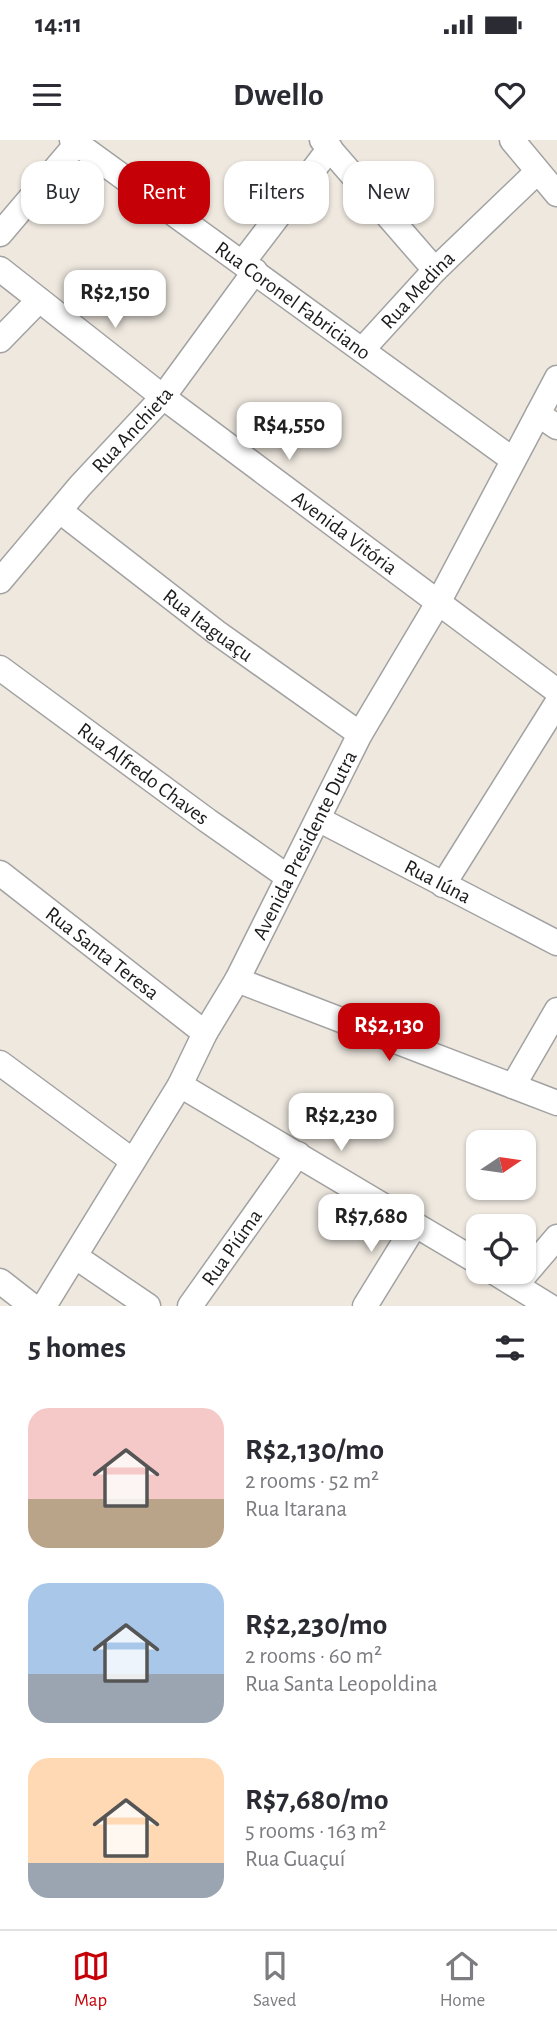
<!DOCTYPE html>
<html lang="en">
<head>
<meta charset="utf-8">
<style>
	:root { --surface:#fff; --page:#f7f7f7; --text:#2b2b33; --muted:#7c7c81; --line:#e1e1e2; --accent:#c50007 }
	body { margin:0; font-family:"Alegreya Sans",sans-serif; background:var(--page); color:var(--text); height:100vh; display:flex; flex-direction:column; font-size:26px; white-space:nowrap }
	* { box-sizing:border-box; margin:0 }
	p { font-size:23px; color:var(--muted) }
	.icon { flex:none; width:38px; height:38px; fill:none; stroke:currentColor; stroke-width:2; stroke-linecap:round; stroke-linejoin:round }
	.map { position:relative; height:1166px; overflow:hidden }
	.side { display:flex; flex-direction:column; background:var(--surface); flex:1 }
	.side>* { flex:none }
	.top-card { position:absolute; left:21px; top:21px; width:516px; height:63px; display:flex; gap:14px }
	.needle { width:46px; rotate:77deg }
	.controls { position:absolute; left:466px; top:990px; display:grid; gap:14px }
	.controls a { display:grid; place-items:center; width:70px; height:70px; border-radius:14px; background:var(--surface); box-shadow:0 2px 5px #0004; font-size:35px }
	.price { position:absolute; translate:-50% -60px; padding:0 16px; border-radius:14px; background:#fff; color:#222; font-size:23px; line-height:46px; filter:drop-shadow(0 2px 4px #0008) }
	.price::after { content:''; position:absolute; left:50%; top:42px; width:21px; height:16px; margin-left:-10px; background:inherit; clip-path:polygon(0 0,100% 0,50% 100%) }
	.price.current { background:var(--accent); color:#fff }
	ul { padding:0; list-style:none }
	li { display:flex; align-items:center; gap:21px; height:175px; padding:0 28px }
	li span { display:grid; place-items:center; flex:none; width:196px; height:140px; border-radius:21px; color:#555 }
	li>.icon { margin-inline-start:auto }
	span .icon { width:84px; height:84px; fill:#fffc; stroke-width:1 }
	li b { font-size:30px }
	h2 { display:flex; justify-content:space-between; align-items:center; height:84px; padding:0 28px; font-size:30px }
	.tag { padding:0 24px; border-radius:21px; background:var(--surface); box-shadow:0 2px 5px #0004; font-size:24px; line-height:63px }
	.tag.current { background:var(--accent); color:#fff }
	.status { display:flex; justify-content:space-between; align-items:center; height:49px; padding:0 35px; background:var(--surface); direction:ltr }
	.status svg { height:19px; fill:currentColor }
	header { display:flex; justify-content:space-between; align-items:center; height:91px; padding:0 28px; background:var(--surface); font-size:32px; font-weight:700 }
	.dock { display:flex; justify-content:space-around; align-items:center; height:98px; border-top:2px solid var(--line); background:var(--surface); font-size:19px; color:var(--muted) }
	.dock a { display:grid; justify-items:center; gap:4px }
	.dock .current { color:var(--accent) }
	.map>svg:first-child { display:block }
</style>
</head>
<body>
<div class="status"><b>14:11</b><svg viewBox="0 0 49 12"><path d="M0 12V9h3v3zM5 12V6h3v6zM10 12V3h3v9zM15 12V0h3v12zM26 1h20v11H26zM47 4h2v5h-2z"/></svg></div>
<header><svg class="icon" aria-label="menu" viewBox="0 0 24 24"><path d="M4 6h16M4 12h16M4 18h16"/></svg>Dwello<svg class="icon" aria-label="heart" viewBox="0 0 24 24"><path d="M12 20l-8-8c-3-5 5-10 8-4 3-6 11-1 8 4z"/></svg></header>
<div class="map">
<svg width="557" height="1166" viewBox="0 0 557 1166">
	<rect width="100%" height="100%" fill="#eee8df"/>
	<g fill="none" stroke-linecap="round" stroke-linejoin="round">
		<g stroke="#a2a2a2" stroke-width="27">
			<g id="minor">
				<path id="s1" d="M72 0 512 319"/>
				<path d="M322 0 435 130"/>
				<path d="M512 0 557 54"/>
				<path d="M0 94 80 0"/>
				<path d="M243 122 330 8"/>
				<path id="s2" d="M0 129 163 257 557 551"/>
				<path d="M0 200 39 160"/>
				<path id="s3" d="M362 210 435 130 537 32"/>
				<path d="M538 274 557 287"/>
				<path id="s4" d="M60 371 216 492 360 594"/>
				<path id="s5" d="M0 441 80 346 163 257 255 131"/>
				<path id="s6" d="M0 528 208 681 288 737"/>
				<path id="s7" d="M318 679 557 803"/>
				<path id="s8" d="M0 733 205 893"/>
				<path d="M443 745 557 563"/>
				<path d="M237 840 557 963"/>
				<path d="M0 923 133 1021"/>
				<path d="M180 945 478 1122"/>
				<path d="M513 946 557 870"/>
				<path d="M76 1117 148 1166"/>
				<path d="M494 1132 549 1166"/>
				<path d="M0 1141 32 1166"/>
				<path d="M516 1145 557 1097"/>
				<path id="s9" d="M44 1166 180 945 205 893 237 840 360 594 438 463 557 238"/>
				<path id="s10" d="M190 1166 298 1014"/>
				<path d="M365 1166 415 1085"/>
			</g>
		</g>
		<use href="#minor" stroke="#fff" stroke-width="24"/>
	</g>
	<g text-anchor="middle" stroke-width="5" stroke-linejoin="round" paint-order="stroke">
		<g font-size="21" fill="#1b1b1b" stroke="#fff">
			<text dy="7" stroke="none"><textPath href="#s3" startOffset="82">Rua Medina</textPath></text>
			<text dy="7" stroke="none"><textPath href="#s1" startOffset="273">Rua Coronel Fabriciano</textPath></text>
			<text dy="7" stroke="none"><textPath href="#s5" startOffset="201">Rua Anchieta</textPath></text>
			<text dy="7" stroke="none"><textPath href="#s2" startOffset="434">Avenida Vitória</textPath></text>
			<text dy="7" stroke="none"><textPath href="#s4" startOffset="187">Rua Itaguaçu</textPath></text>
			<text dy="7" stroke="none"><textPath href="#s6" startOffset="178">Rua Alfredo Chaves</textPath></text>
			<text dy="7" stroke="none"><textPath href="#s9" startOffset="530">Avenida Presidente Dutra</textPath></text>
			<text dy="7" stroke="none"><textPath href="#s7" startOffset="135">Rua Iúna</textPath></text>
			<text dy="7" stroke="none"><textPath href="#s8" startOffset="130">Rua Santa Teresa</textPath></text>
			<text dy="7" stroke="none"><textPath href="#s10" startOffset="72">Rua Piúma</textPath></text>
		</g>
	</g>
</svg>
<div class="controls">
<a><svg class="needle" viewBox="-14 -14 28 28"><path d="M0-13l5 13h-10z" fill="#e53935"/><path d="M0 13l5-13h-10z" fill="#7c7c81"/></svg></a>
<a><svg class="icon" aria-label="locate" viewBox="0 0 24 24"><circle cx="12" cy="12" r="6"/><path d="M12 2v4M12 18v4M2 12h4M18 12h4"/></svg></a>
</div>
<b class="price" style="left:115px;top:190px">R$2,150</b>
<b class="price" style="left:289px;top:322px">R$4,550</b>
<b class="price current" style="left:389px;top:923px">R$2,130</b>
<b class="price" style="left:341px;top:1013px">R$2,230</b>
<b class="price" style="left:371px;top:1114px">R$7,680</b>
<div class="top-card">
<a class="tag">Buy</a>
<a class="tag current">Rent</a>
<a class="tag">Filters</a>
<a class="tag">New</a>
</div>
</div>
<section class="side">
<h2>5 homes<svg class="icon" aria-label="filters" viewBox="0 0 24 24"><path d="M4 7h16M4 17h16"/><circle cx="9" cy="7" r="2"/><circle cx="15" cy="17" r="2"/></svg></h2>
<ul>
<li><span style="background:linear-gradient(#f6c9c9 65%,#b9a48a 0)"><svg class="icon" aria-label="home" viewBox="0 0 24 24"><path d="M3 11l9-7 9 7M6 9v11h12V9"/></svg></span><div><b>R$2,130/mo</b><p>2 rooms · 52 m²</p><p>Rua Itarana</p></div></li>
<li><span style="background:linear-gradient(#a9c7e8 65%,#9aa5b1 0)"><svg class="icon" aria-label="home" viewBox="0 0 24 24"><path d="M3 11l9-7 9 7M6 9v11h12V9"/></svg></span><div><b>R$2,230/mo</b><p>2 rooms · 60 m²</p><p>Rua Santa Leopoldina</p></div></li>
<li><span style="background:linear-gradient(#ffd9b3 75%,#9aa5b1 0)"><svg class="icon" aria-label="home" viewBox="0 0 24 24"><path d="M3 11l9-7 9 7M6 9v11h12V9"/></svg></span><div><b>R$7,680/mo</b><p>5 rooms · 163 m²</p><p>Rua Guaçuí</p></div></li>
</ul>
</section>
<nav class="dock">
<a class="current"><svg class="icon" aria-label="map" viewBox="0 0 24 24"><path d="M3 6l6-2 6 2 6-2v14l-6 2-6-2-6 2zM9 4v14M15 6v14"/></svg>Map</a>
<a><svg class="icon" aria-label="saved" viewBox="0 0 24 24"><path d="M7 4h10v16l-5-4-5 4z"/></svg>Saved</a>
<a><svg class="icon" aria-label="home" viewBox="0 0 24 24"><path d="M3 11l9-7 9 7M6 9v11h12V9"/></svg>Home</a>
</nav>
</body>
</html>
